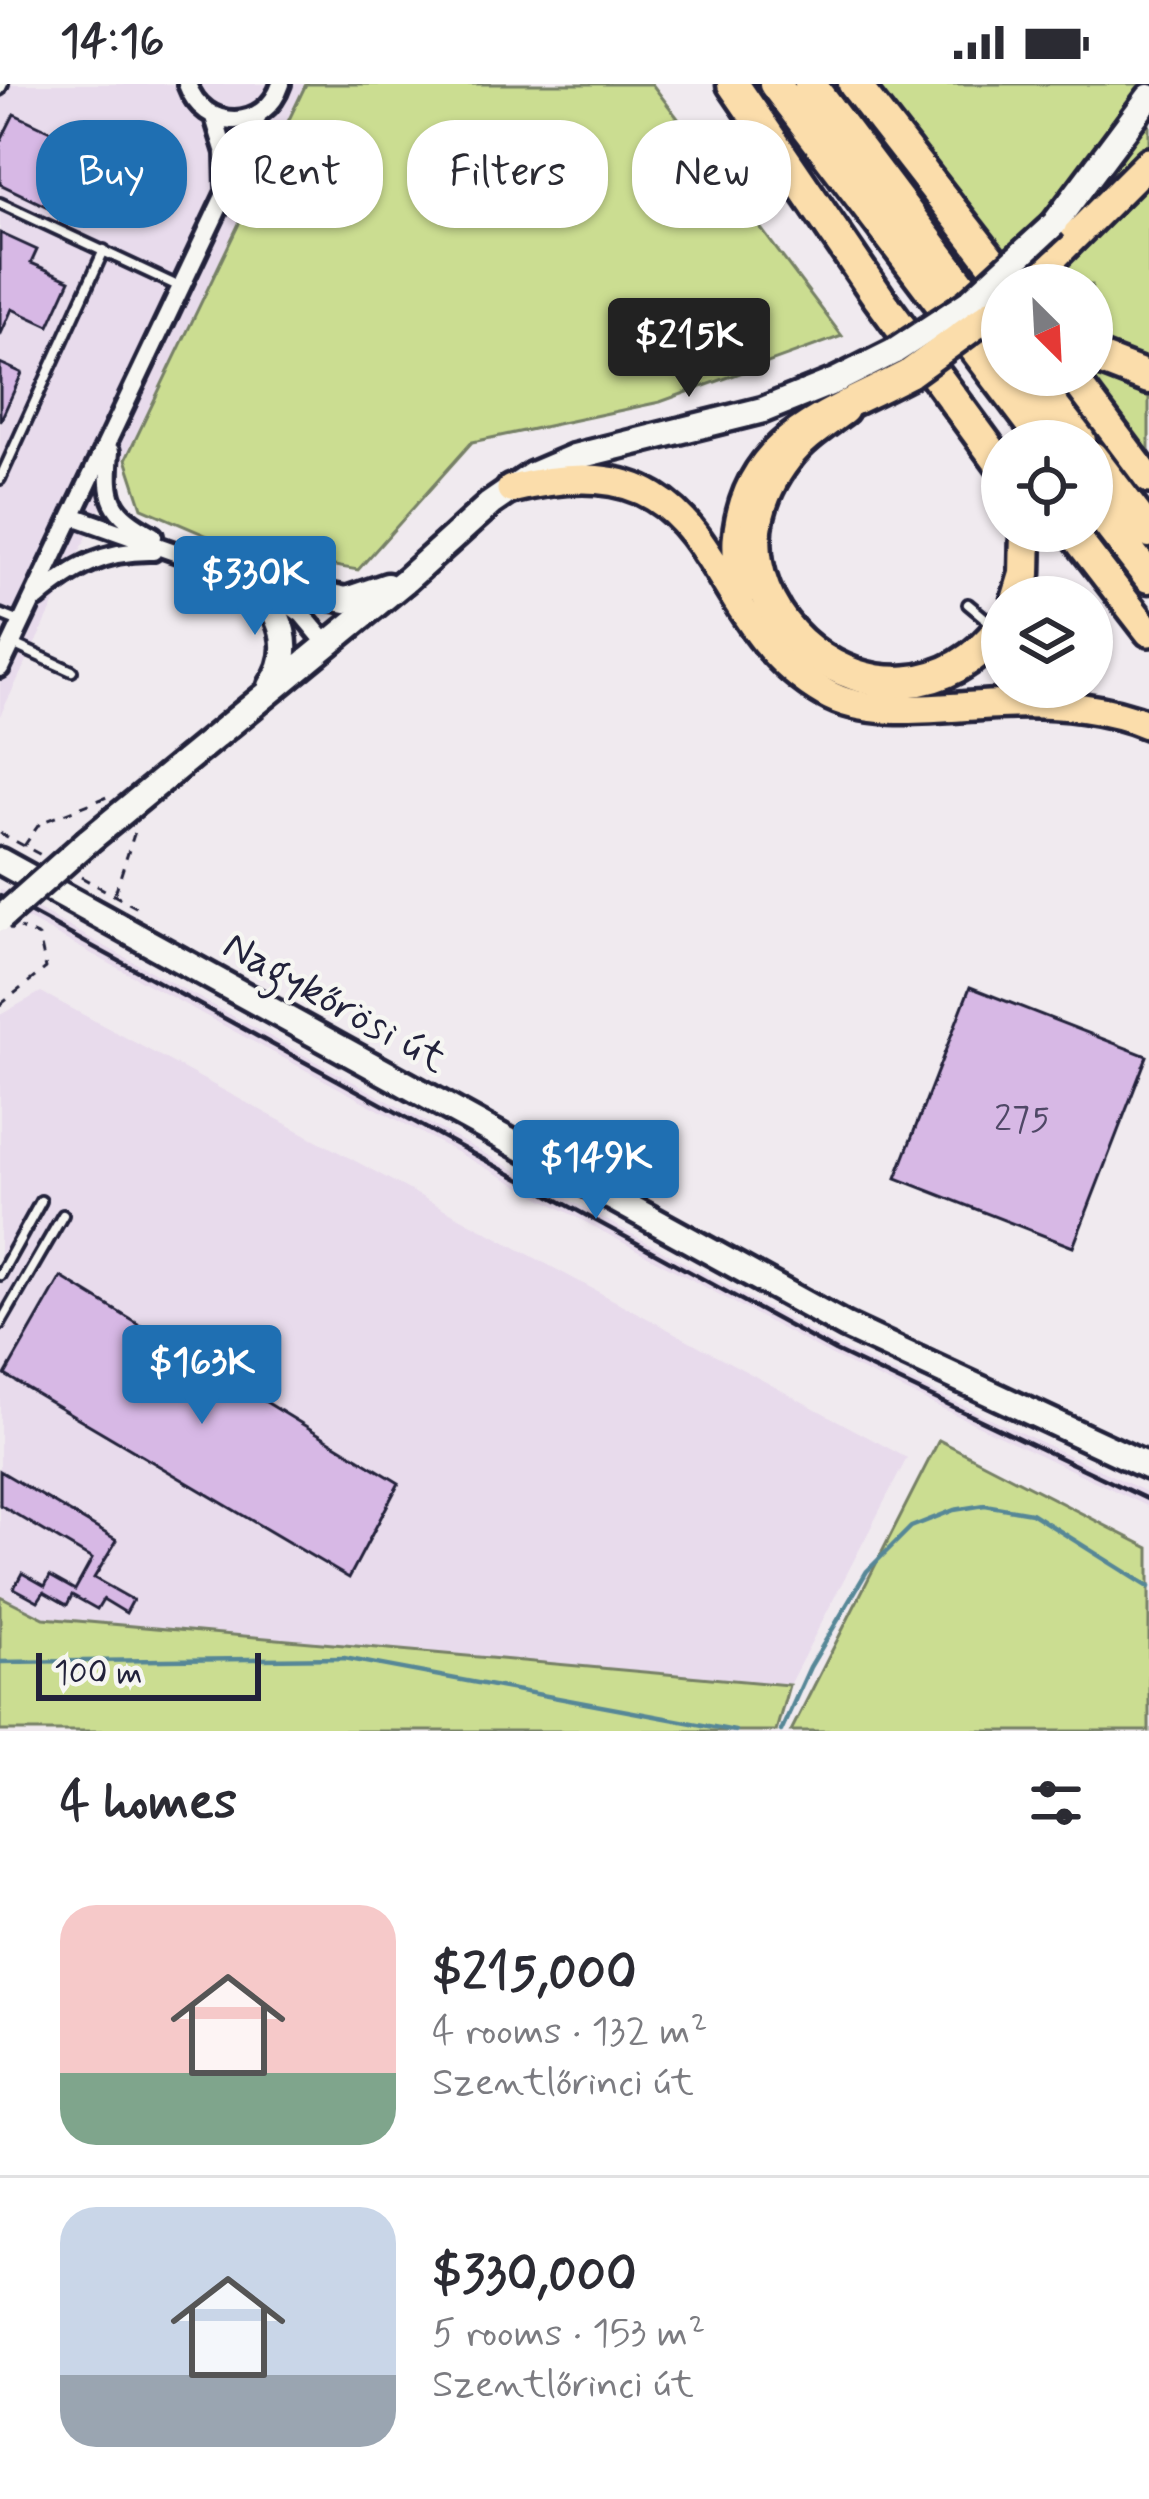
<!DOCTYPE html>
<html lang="en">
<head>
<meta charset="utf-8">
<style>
	:root { --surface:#fff; --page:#f7f7f7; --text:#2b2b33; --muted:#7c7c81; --line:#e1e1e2; --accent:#1f6fb2 }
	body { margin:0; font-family:Mynerve,sans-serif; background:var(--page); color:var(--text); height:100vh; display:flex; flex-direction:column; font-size:45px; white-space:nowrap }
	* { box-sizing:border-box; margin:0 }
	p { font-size:39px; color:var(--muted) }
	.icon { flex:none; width:66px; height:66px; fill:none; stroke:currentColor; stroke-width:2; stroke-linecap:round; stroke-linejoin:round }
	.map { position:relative; height:1647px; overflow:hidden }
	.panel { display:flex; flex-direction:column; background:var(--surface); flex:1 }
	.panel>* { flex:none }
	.hud { position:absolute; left:36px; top:36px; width:1077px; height:108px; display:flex; gap:24px }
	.needle { width:78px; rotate:156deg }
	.fabs { position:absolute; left:981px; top:180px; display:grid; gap:24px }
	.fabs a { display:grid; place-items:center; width:132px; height:132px; border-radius:50%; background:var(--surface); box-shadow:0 3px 9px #0004; font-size:60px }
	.scale { position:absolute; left:36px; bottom:30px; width:225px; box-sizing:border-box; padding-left:12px; border:6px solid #22223b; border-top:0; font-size:33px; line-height:42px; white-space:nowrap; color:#22223b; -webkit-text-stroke:9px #f6f6f2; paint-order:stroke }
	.price { position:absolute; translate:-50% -102px; padding:0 27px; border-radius:12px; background:var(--accent); color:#fff; font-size:39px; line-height:78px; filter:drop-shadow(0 3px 6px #0008) }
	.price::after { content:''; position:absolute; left:50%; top:72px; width:36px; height:27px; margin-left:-18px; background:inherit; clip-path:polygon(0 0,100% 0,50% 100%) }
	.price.on { background:#222; color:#fff }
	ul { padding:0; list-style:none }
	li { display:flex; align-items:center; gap:36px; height:300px; padding:0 60px }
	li+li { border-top:3px solid var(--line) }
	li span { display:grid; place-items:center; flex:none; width:336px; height:240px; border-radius:36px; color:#555 }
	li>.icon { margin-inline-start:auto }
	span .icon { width:144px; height:144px; fill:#fffc; stroke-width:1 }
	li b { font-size:51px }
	h2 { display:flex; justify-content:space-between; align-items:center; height:144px; padding:0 60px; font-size:51px }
	.chip { padding:0 42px; border-radius:48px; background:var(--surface); box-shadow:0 3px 9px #0004; font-size:42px; line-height:108px }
	.chip.on { background:var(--accent); color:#fff }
	.status { display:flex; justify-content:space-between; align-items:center; height:84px; padding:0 60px; background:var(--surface); direction:ltr }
	.status svg { height:33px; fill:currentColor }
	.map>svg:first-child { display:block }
</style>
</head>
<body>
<div class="status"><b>14:16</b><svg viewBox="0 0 49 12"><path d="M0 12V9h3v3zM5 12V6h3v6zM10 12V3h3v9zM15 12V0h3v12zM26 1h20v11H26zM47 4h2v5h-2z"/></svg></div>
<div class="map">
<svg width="1149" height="1647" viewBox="0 0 1149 1647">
	<rect width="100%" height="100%" fill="#f0eaef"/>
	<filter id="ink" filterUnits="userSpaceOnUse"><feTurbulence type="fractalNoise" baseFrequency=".00833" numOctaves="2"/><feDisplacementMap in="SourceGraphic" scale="24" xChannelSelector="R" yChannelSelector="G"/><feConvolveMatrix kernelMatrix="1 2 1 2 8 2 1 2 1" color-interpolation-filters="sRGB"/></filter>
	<g filter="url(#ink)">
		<path fill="#e8dbec" d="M0 0H306L0 632Z
			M0 805 837 1262 1149 1409V1423L832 1272 0 820Z
			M41 908 907 1374 789 1601 44 1534 0 1512V931Z"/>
		<path fill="#cbdd91" stroke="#768066" stroke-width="3" d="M306 0H652L842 252 660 318 472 358 358 486 240 466 142 424 126 375Z
			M869 0H1149V372L1090 291 1092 201H1021Z
			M939 1356 1149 1464V1647H791Z
			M0 1512 44 1534 789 1601 776 1647H0Z"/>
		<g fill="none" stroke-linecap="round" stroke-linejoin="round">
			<path stroke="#578797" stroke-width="4.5" d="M0 1578 344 1574 735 1647
				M781 1647 810 1583 867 1487 911 1443 954 1426 985 1421 1031 1429 1149 1503"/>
		</g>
		<path fill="#d7b8e5" stroke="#22223b" stroke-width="3" d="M14 30 82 62 52 125 0 100V58Z
			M0 149 37 166 31 179 70 196 49 242 12 225 0 252Z
			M0 279 22 289 0 338Z
			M970 903 1147 972 1073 1163 896 1094Z
			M61 1193 399 1399 349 1494 5 1291Z
			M0 1387 117 1456 94 1494 133 1516 126 1529 103 1515 97 1525 72 1511 67 1521 44 1508 38 1517 14 1504 22 1489 45 1502 50 1492 75 1506 92 1475 0 1421Z"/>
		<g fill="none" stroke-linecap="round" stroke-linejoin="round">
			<g stroke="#22223b" stroke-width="16">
				<path id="lane" d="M0 6 3 0
					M0 119 180 203
					M0 395 104 166
					M968 520 992 540
					M0 530 20 538
					M13 560 72 587
					M0 1191 41 1117
					M0 1240 63 1131"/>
			</g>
			<g stroke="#22223b" stroke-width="26">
				<path id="street" d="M187 0C204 48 265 48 281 0
					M214 33 225 69 226 103
					M110 367C106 416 109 428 153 452
					M73 432 256 497 302 530 327 560
					M37 514C74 483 104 466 153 467
					M0 584 226 108 258 31"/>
			</g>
			<g stroke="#22223b" stroke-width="33">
				<path id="secondary" d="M1054 140 1149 13
					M256 497 346 516 387 502
					M256 497C279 532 298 563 271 602
					M88 757 406 496 490 420 532 391 574 373 763 326 835 297 895 267
					M0 777 846 1242 1149 1383"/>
			</g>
			<g stroke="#22223b" stroke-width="36">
				<path id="primary" d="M1026 201 1149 78
					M1071 291 1149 395
					M511 405C730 351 690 531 825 609 874 638 959 620 1014 620 1057 619 1109 624 1149 641
					M1071 447 1149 548
					M741 513C740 495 736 475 737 456 745 351 832 331 910 289"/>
			</g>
			<g stroke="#22223b" stroke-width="39">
				<path id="highway" d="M733 0 879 214 1002 382
					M775 0 1045 357
					M810 0 1002 255
					M854 0 1010 201
					M1092 272 1149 294
					M1029 291 1080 357
					M843 325C823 340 802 353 787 373 674 518 892 688 1002 542
					M1092 373 1149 448
					M1092 419 1149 493
					M1018 513 1025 490 1026 447"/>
			</g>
			<path stroke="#22223b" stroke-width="3" stroke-dasharray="9 9" stroke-linecap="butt" d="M0 749 41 771
				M24 762 40 739 112 711
				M81 793 143 827
				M115 809 136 744
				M0 921 46 884 39 853 20 844"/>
			<use href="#lane" stroke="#f6f6f2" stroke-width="8"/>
			<use href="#street" stroke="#f6f6f2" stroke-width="16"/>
			<use href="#secondary" stroke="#f6f6f2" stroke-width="24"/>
			<use href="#primary" stroke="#fbddab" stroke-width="27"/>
			<use href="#highway" stroke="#fbddab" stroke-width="30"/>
			<path stroke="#22223b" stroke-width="4.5" d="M0 812 835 1267 1149 1416"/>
			<g stroke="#22223b" stroke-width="33" stroke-linecap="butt">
				<path id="secondary-bridge" d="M895 267 968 219 1054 140
					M0 835 88 757"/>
			</g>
			<g stroke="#22223b" stroke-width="36" stroke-linecap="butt">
				<path id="primary-bridge" d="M910 289 1002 222"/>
			</g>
			<use href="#secondary-bridge" stroke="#f6f6f2" stroke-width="24"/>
			<use href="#primary-bridge" stroke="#fbddab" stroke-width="27"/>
		</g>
	</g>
	<g text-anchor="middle" stroke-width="9" stroke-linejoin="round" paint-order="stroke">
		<g font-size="36" fill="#4f4866">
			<text x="1022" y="1046">275</text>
		</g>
		<g font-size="42" fill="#22223b" stroke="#f6f6f2">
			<text transform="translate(336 916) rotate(29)" y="15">Nagykőrösi út</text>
		</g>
	</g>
</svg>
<div class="fabs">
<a><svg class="needle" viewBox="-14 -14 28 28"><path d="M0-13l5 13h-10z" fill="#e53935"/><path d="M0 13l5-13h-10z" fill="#7c7c81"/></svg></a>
<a><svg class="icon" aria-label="locate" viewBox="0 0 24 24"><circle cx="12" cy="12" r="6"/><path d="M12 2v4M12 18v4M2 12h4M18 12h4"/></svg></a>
<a><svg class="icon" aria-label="layers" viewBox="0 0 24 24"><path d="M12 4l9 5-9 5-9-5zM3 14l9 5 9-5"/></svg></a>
</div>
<div class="scale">100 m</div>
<b class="price on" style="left:689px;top:316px">$215K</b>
<b class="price" style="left:255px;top:554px">$330K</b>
<b class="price" style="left:596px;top:1138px">$149K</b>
<b class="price" style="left:202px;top:1343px">$163K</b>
<div class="hud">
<a class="chip on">Buy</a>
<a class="chip">Rent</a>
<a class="chip">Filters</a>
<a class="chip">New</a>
</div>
</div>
<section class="panel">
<h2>4 homes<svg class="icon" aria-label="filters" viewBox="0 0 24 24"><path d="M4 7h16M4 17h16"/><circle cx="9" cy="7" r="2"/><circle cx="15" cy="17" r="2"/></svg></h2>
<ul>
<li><span style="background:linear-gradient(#f6c9c9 70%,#7fa58c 0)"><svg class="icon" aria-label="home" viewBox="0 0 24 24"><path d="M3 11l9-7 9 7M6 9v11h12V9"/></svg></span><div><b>$215,000</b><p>4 rooms · 132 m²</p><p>Szentlőrinci út</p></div></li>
<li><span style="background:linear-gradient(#c9d6e8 70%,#9aa5b1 0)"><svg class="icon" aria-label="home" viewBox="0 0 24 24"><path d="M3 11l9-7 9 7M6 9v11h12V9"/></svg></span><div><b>$330,000</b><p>5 rooms · 153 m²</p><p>Szentlőrinci út</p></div></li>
</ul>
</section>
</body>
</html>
